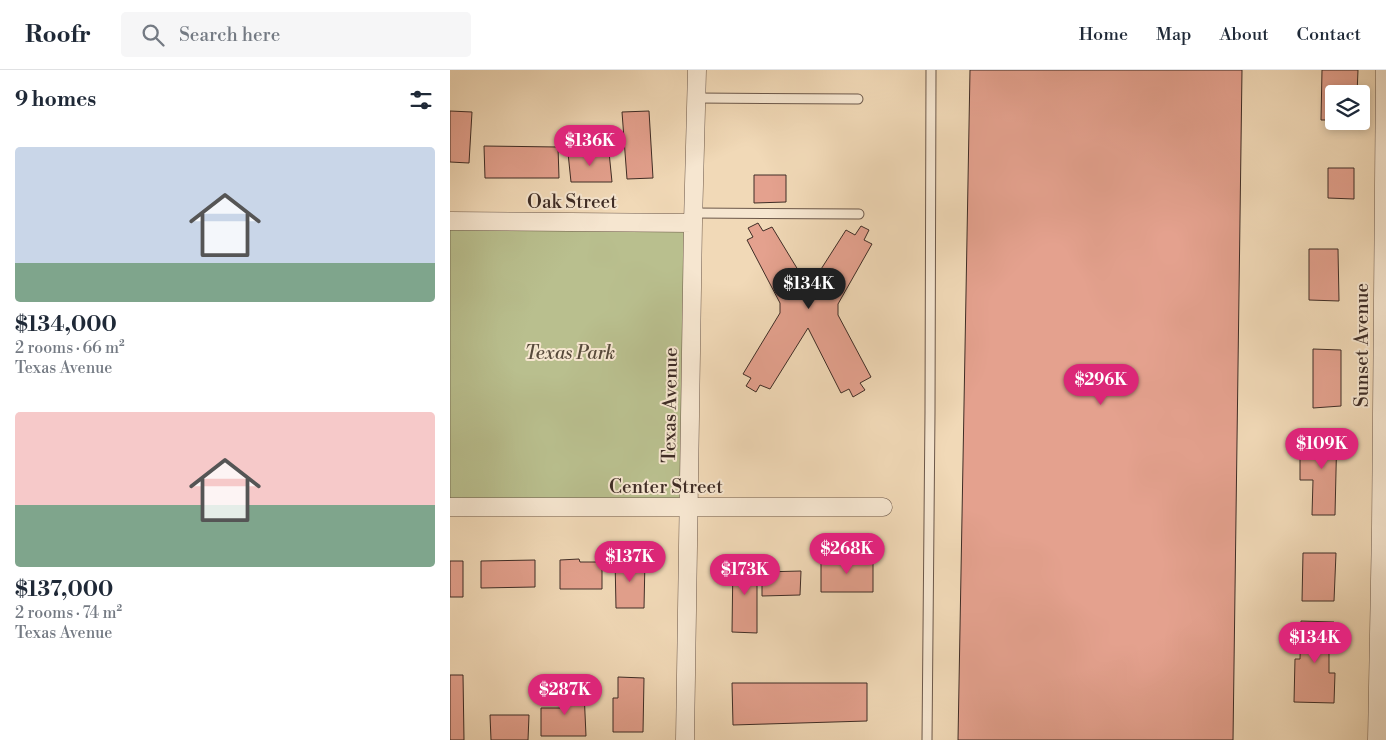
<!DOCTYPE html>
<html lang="en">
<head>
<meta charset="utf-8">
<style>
	:root { --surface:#fff; --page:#f6f6f7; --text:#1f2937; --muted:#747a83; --line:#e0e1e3; --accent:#db2777 }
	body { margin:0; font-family:"Libre Bodoni",serif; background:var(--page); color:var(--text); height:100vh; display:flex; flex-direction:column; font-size:19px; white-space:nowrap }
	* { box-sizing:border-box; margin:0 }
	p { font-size:16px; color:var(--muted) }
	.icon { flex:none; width:28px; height:28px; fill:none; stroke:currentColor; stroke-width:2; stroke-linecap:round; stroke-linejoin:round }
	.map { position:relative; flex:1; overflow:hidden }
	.drawer { display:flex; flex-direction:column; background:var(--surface); width:450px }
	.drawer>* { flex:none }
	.tools { position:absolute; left:875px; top:15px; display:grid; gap:10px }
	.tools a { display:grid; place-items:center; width:45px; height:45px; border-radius:5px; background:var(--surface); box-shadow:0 2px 8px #0003; font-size:25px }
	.price { position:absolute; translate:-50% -42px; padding:0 11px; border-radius:18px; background:var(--accent); color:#fff; font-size:16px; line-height:32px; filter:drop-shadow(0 1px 2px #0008) }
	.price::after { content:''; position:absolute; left:50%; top:30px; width:15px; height:11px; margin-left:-8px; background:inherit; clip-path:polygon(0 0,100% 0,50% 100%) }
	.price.selected { background:#222; color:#fff }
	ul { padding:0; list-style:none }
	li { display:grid; align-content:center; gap:10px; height:265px; padding:0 15px }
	li span { display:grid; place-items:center; height:155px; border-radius:5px; color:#555 }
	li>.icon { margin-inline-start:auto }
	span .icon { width:90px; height:90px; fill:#fffc; stroke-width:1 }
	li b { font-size:21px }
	h2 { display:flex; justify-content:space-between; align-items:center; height:60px; padding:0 15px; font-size:21px }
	header { display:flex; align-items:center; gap:30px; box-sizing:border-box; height:70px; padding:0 25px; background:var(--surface); border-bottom:1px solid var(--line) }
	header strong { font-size:24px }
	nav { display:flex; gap:28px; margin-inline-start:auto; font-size:18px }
	.search { width:350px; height:45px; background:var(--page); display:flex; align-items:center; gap:12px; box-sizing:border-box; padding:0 18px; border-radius:5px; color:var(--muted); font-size:19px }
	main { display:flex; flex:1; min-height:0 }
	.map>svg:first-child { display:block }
</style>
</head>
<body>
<header>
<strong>Roofr</strong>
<div class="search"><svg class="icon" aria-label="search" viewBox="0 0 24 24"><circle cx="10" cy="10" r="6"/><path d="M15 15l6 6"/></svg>Search here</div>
<nav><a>Home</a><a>Map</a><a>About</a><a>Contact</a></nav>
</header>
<main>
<section class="drawer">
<h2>9 homes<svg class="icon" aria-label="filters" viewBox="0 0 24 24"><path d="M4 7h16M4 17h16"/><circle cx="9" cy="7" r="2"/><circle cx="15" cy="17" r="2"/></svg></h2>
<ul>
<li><span style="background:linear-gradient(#c9d6e8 75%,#7fa58c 0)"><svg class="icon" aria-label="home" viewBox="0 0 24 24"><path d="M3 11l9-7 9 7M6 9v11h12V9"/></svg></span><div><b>$134,000</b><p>2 rooms · 66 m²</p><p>Texas Avenue</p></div></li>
<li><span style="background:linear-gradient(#f6c9c9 60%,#7fa58c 0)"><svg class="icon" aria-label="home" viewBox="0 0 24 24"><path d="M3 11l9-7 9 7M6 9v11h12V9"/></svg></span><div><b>$137,000</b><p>2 rooms · 74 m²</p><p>Texas Avenue</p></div></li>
</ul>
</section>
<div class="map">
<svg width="936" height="670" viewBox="0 0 936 670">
	<rect width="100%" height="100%" fill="#f1d9b7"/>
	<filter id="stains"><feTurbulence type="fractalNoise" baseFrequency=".004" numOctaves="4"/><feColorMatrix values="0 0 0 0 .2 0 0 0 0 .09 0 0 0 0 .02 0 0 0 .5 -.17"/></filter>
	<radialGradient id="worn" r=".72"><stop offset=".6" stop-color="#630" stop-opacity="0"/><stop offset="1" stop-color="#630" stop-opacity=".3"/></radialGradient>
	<path fill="#b9bf8e" stroke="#7c765a" d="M0 151 243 153 238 437H0Z"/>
	<path fill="#e4a18e" stroke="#3f2d26" d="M520 0H792L783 670H508Z
		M872 0H908L907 24H884V50H871Z
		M0 41 22 42 19 93 0 92Z
		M199 41 203 108 177 109 172 42Z
		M34 76 108 77 109 108H35Z
		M159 82 162 112H121L118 83Z
		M878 98H904V129L878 128Z
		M304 105H336V132L304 133Z
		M308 153 313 161 322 157 359 218 396 160 405 165 411 156 419 160 414 170 422 174 388 234V245L421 307 410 313 415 320 403 327 399 319 391 323 358 258 320 319 310 315 306 322 296 316 301 308 293 304 330 243V233L297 170 303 167 298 158Z
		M859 179H888L889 231 859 230Z
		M863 279 891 280V336L863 338Z
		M887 359 885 445H862L863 410H850V385L860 384V360Z
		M853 483H886L884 531H852Z
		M423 487V522H371V488Z
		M165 488 195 489 194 538H166Z
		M129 489 130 492H152V519H110V490Z
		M283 489 307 490V563L282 562Z
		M85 490V517L31 518V491Z
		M0 491H13V527H0Z
		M351 501 350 525 312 526V502Z
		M851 551 884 552V576H879V603H885L884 633 844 632 845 589H850Z
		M0 605H13L14 670H0Z
		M168 607 194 608 193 662H163V628H168Z
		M282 613H417V651L283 655Z
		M110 621H134L136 666H91V638H110Z
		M40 645H79L78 670H41Z"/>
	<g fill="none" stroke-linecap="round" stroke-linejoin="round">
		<g stroke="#6c584a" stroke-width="11">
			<path id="service" d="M246 28 408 29
				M243 143 409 144
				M477 670 480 342 481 0"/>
		</g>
		<g stroke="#6c584a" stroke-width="19">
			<path id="minor" d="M0 151 243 153
				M0 437H433
				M235 670 243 153 247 0
				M927 670 931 458 935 0"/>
		</g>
		<use href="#service" stroke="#f6e6d0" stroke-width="9"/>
		<use href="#minor" stroke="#f6e6d0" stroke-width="18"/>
	</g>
	<g text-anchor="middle" stroke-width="4" stroke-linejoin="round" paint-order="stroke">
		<g font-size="19" fill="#3f2d26" stroke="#f6e6d0">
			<text x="122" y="138">Oak Street</text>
			<text transform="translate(911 275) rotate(-90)" y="7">Sunset Avenue</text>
			<text transform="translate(219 335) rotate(-89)" y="7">Texas Avenue</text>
			<text x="216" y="423">Center Street</text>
		</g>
		<g font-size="19" font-style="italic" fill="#574a3b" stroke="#f6e6d0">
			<text x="120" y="289">Texas Park</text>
		</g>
	</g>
	<rect width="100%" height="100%" filter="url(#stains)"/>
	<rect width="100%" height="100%" fill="url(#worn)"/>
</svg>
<div class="tools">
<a><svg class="icon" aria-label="layers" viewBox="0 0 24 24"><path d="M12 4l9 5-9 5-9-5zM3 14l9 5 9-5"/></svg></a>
</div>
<b class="price" style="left:140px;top:97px">$136K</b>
<b class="price selected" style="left:359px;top:240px">$134K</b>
<b class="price" style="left:651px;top:336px">$296K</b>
<b class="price" style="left:872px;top:400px">$109K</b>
<b class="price" style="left:397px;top:505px">$268K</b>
<b class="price" style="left:180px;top:513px">$137K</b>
<b class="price" style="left:295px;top:526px">$173K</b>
<b class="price" style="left:865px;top:594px">$134K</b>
<b class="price" style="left:115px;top:646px">$287K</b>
</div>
</main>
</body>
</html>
